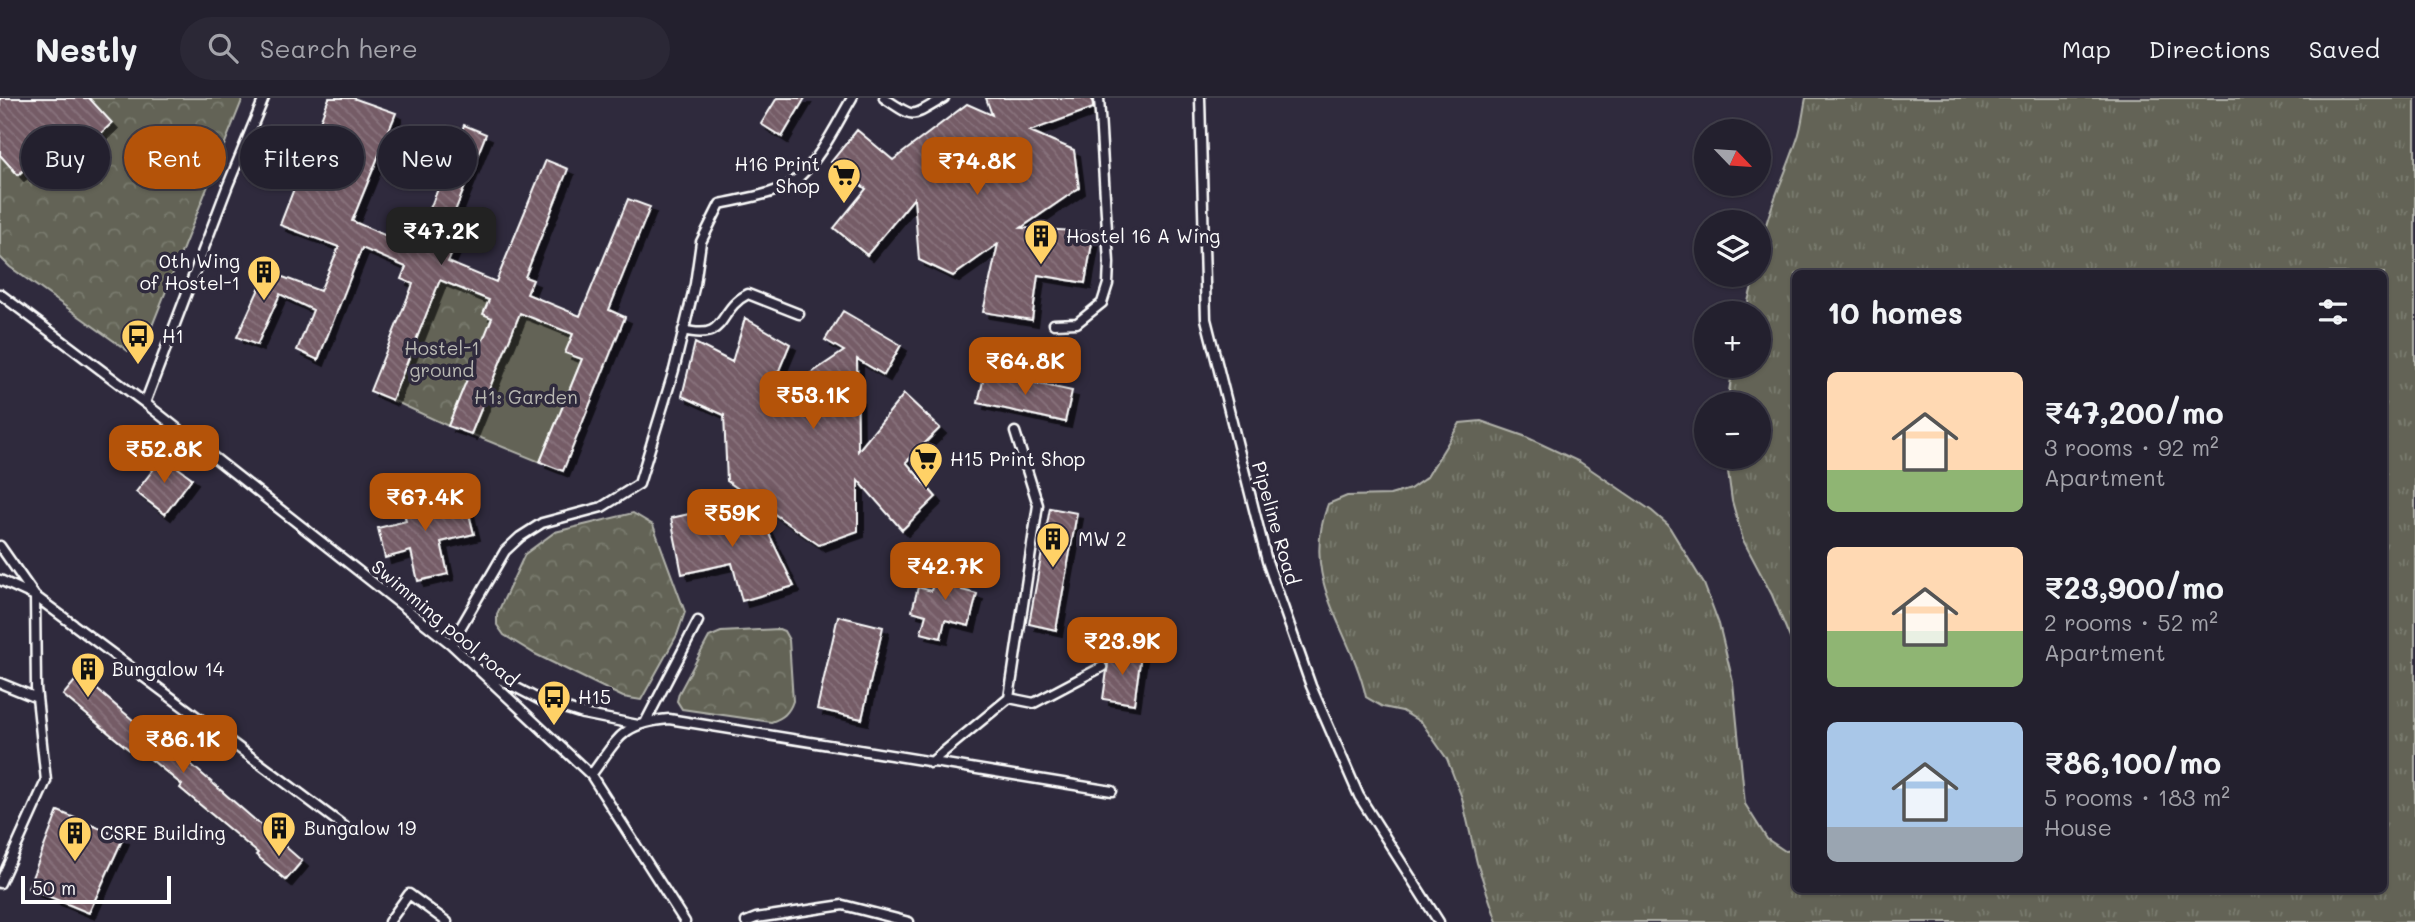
<!DOCTYPE html>
<html lang="en">
<head>
<meta charset="utf-8">
<style>
	:root { --surface:#23202e; --page:#2b2836; --text:#f1f3f6; --muted:#a3a3aa; --line:#403e4a; --accent:#b45309 }
	body { margin:0; font-family:Mali,sans-serif; background:var(--page); color:var(--text); height:100vh; display:flex; flex-direction:column; font-size:26px; white-space:nowrap }
	* { box-sizing:border-box; margin:0 }
	p { font-size:23px; color:var(--muted) }
	.icon { flex:none; width:38px; height:38px; fill:none; stroke:currentColor; stroke-width:2; stroke-linecap:round; stroke-linejoin:round }
	.map { position:relative; flex:1; overflow:hidden }
	.side { position:absolute; left:1792px; top:172px; width:595px; height:623px; display:flex; flex-direction:column; background:var(--surface); border-radius:10px; box-shadow:0 2px 5px #0004,0 0 0 2px var(--line) }
	.side>* { flex:none }
	.top-card { position:absolute; left:21px; top:28px; width:665px; height:63px; display:flex; gap:14px }
	.needle { width:46px; rotate:115deg }
	.buttons { position:absolute; left:1694px; top:21px; display:grid; gap:14px }
	.buttons a { display:grid; place-items:center; width:77px; height:77px; border-radius:50%; background:var(--surface); box-shadow:0 2px 5px #0004,0 0 0 2px var(--line); font-size:35px }
	.scale { position:absolute; left:21px; bottom:18px; width:150px; box-sizing:border-box; padding-left:7px; border:4px solid #fff; border-top:0; font-size:19px; line-height:24px; white-space:nowrap; color:#fff; -webkit-text-stroke:5px #2f2a3d; paint-order:stroke }
	.price { position:absolute; translate:-50% -60px; padding:0 16px; border-radius:14px; background:var(--accent); color:#fff; font-size:23px; line-height:46px; filter:drop-shadow(0 2px 4px #0008) }
	.price::after { content:''; position:absolute; left:50%; top:42px; width:21px; height:16px; margin-left:-10px; background:inherit; clip-path:polygon(0 0,100% 0,50% 100%) }
	.price.selected { background:#222; color:#fff }
	ul { padding:0; list-style:none }
	li { display:flex; align-items:center; gap:21px; height:175px; padding:0 35px }
	li span { display:grid; place-items:center; flex:none; width:196px; height:140px; border-radius:10px; color:#555 }
	li>.icon { margin-inline-start:auto }
	span .icon { width:84px; height:84px; fill:#fffc; stroke-width:1 }
	li b { font-size:30px }
	h2 { display:flex; justify-content:space-between; align-items:center; height:84px; padding:0 35px; font-size:30px }
	.pill { padding:0 24px; border-radius:32px; background:var(--surface); box-shadow:0 2px 5px #0004,0 0 0 2px var(--line); font-size:24px; line-height:63px }
	.pill.selected { background:var(--accent); color:#fff }
	header { display:flex; align-items:center; gap:42px; box-sizing:border-box; height:98px; padding:0 35px; background:var(--surface); border-bottom:2px solid var(--line) }
	header strong { font-size:33px }
	nav { display:flex; gap:38px; margin-inline-start:auto; font-size:24px }
	.search { width:490px; height:63px; background:var(--page); display:flex; align-items:center; gap:18px; box-sizing:border-box; padding:0 24px; border-radius:38px; color:var(--muted); font-size:26px }
	.map>svg:first-child { display:block }
</style>
</head>
<body>
<header>
<strong>Nestly</strong>
<div class="search"><svg class="icon" aria-label="search" viewBox="0 0 24 24"><circle cx="10" cy="10" r="6"/><path d="M15 15l6 6"/></svg>Search here</div>
<nav><a>Map</a><a>Directions</a><a>Saved</a></nav>
</header>
<div class="map">
<svg width="2415" height="824" viewBox="0 0 2415 824">
	<defs>
		<pattern id="grass-tufts" width="24" height="20" patternUnits="userSpaceOnUse" patternTransform="scale(1.75)"><rect width="24" height="20" fill="#636456"/><path d="M3 7l-1-3M5 7V3M7 7l1-3M15 17l-1-3M17 17v-4M19 17l1-3" fill="none" stroke="#7a7b6f"/></pattern>
		<pattern id="park-crowns" width="20" height="18" patternUnits="userSpaceOnUse" patternTransform="scale(1.75)"><rect width="20" height="18" fill="#636456"/><path d="M2 6a3 3 0 1 1 6 0M12 15a3 3 0 1 1 6 0" fill="none" stroke="#7a7b6f"/></pattern>
		<pattern id="building-back-hatch" width="6" height="6" patternUnits="userSpaceOnUse" patternTransform="scale(1.75)"><rect width="6" height="6" fill="#745b66"/><path d="M-1 5l2 2M0 0l6 6M5-1l2 2" fill="none" stroke="#89747d"/></pattern>
		<filter id="shadow"><feDropShadow dx="6" dy="6" stdDeviation="0" flood-color="#0009"/></filter>
	</defs>
	<rect width="100%" height="100%" fill="#2f2a3d"/>
	<filter id="ink" filterUnits="userSpaceOnUse"><feTurbulence type="fractalNoise" baseFrequency=".0143" numOctaves="2"/><feDisplacementMap in="SourceGraphic" scale="14" xChannelSelector="R" yChannelSelector="G"/><feConvolveMatrix kernelMatrix="1 2 1 2 8 2 1 2 1" color-interpolation-filters="sRGB"/></filter>
	<g filter="url(#ink)">
		<path fill="url(#grass-tufts)" stroke="#b1b2aa" stroke-width="2" d="M1806 0H2415V824H1497L1477 765 1462 700 1447 661 1422 625 1402 613 1383 609 1366 599C1350 528 1299 484 1328 406L1347 398 1390 397 1410 391 1427 379 1460 325 1481 323 1524 338 1580 364 1652 413 1668 427 1704 486 1719 526 1733 584 1745 706 1767 741 1785 753 1795 752 1796 791H2384V175H1796L1795 552 1772 497 1743 442 1732 403 1726 359H1759V306H1727L1733 268H1759V215H1745L1755 177H1759C1759 125 1781 90 1797 42 1802 29 1803 14 1806 0Z"/>
		<path fill="url(#park-crowns)" stroke="#b1b2aa" stroke-width="2" d="M0 0H243L148 238 128 253 10 169 0 159Z
			M440 182 499 207 448 328 392 302Z
			M633 415 653 427 685 514 677 537 641 602 623 599 535 556 504 537 497 527V516L525 456 555 434Z
			M779 531 784 533 789 542 793 603C789 615 783 620 771 624L682 611 677 603 679 595 709 539 721 534Z"/>
		<path fill="#636456" stroke="#b1b2aa" stroke-width="2" d="M520 215 573 236 566 255 582 261 540 364 471 336Z"/>
		<path fill="url(#building-back-hatch)" stroke="#fff" stroke-width="2" filter="url(#shadow)" d="M0 0H89L112 25 71 63 54 44 18 77 0 57Z
			M329 0H353L396 15 352 123 414 150 464 27 486 36 443 143 455 148 448 164 496 184 546 62 568 71 525 179 533 182 527 196 580 218 628 101 650 109 609 212 625 219 563 373 540 364 582 261 565 255 573 236 520 215 471 336 448 328 492 220 483 216 489 202 440 182 392 302 370 293 413 186 401 181 406 169 362 150 318 262 297 252 313 212 280 196 257 247 237 239 267 173 320 193 339 149 280 127Z
			M777 0H805L782 39 761 26Z
			M986 0H1092L1093 10 1030 33 1074 52 1079 90 1021 130 1094 134 1085 185 1038 177 1032 222 983 214 998 146 953 178 919 162 914 100 867 157 834 130 866 91 831 64 857 32 893 62 967 6 992 17Z
			M843 213 901 247 884 277 857 261 858 353 904 296 940 330 906 364 936 399 902 432 858 382V433L819 447 727 383 724 317 682 298 695 245 732 264 745 220 790 246 765 306 844 253 825 242Z
			M985 274 1072 293 1065 324 978 305Z
			M163 359 192 380 165 416 136 394Z
			M437 391 443 418 468 412 474 436 441 444 448 476 418 483 411 453 385 460 378 430 406 423 400 400Z
			M1050 410 1077 415 1056 532 1029 526Z
			M757 411 794 488 742 503 732 465 682 476 671 420 707 412Z
			M938 468 966 475 962 492 977 496 969 528 945 522 941 540 921 535 926 517 912 513 918 489 931 493Z
			M838 518 883 529 862 621 817 611Z
			M1110 551 1141 557 1134 606 1103 601Z
			M80 577 154 640 158 635 188 660 186 662 302 763 286 782 256 757 258 755 180 690 182 687 136 649 132 654 63 597Z
			M58 713 123 740 89 815 28 790Z"/>
		<g fill="none" stroke-linecap="round" stroke-linejoin="round">
			<g stroke="#fff" stroke-width="13">
				<path id="service" d="M884 0C917 22 910 19 944 0
					M1200 0 1206 221 1267 463 1311 588 1359 698 1439 824
					M0 196 145 305 451 546 591 677 685 824
					M1054 226 1077 225 1102 205 1108 186 1109 165 1099 0
					M683 232C729 244 716 212 748 196L799 216
					M145 305 228 87 264 0
					M0 448 35 498 36 590 46 683 0 785
					M0 482 35 498 345 729
					M451 546 505 453 520 439 542 425 602 409 639 386 674 272 695 186 701 144 720 106C741 101 781 96 797 81 821 60 836 27 852 0
					M486 574 542 603 583 616 638 627
					M0 585 37 600
					M1009 600 1038 407 1015 334
					M646 623 698 523
					M930 665 1009 600 1034 605 1102 569
					M591 677C618 641 621 625 669 621L1112 693
					M389 824 409 796 447 824
					M746 824 756 820 843 807 909 824"/>
			</g>
			<use href="#service" stroke="#2f2a3d" stroke-width="8"/>
		</g>
	</g>
	<defs>
		<g id="supermarket-pin" transform="scale(1.75)"><path d="M0 17L-7.5 6A9.5 9.5 0 1 1 7.5 6Z" fill="#ffd166" stroke="#2f2a3d"/><path d="M-6-5.5h2.5l.6 2H6L4.5 2H-2.5L-4.4-4H-6ZM-1.5 3.2a1.3 1.3 0 1 0 .1 0ZM3 3.2a1.3 1.3 0 1 0 .1 0Z" fill="#111"/></g>
		<g id="building-pin" transform="scale(1.75)"><path d="M0 17L-7.5 6A9.5 9.5 0 1 1 7.5 6Z" fill="#ffd166" stroke="#2f2a3d"/><path d="M-4-6H4V6H1V3H-1V6H-4ZM-2.5-4.3h1.7v1.8h-1.7ZM.8-4.3h1.7v1.8H.8ZM-2.5-1h1.7V.8h-1.7ZM.8-1h1.7V.8H.8Z" fill="#111"/></g>
		<g id="bus-pin" transform="scale(1.75)"><path d="M0 17L-7.5 6A9.5 9.5 0 1 1 7.5 6Z" fill="#ffd166" stroke="#2f2a3d"/><path d="M-5-6H5V4H4V6H2V4H-2V6H-4V4H-5ZM-3.5-4V0h7V-4ZM-3.5 1.2v1.5H-2V1.2ZM2 1.2v1.5H3.5V1.2Z" fill="#111"/></g>
	</defs>
	<g fill-rule="evenodd">
		<use href="#supermarket-pin" x="844" y="77"/>
		<use href="#building-pin" x="1041" y="138"/>
		<use href="#building-pin" x="264" y="174"/>
		<use href="#bus-pin" x="138" y="238"/>
		<use href="#supermarket-pin" x="926" y="361"/>
		<use href="#building-pin" x="1053" y="441"/>
		<use href="#building-pin" x="88" y="571"/>
		<use href="#bus-pin" x="554" y="599"/>
		<use href="#building-pin" x="279" y="730"/>
		<use href="#building-pin" x="75" y="735"/>
	</g>
	<g text-anchor="middle" stroke-width="7" stroke-linejoin="round" paint-order="stroke">
		<g font-size="19" fill="#fff" stroke="#2f2a3d" text-anchor="start">
			<text x="820" y="73" text-anchor="end">H16 Print<tspan x="820" dy="22">Shop</tspan></text>
			<text x="1066" y="145">Hostel 16 A Wing</text>
			<text x="240" y="170" text-anchor="end">0th Wing<tspan x="240" dy="22">of Hostel-1</tspan></text>
			<text x="162" y="245">H1</text>
			<text x="950" y="368">H15 Print Shop</text>
			<text x="1078" y="448">MW 2</text>
			<text x="112" y="578">Bungalow 14</text>
			<text x="578" y="606">H15</text>
			<text x="304" y="737">Bungalow 19</text>
			<text x="100" y="742">CSRE Building</text>
		</g>
		<g font-size="19" fill="#b9b9b3" stroke="#2f2a3d">
			<text x="442" y="257">Hostel-1<tspan x="442" dy="22">ground</tspan></text>
			<text x="526" y="306">H1: Garden</text>
		</g>
		<g font-size="19" fill="#fff" stroke="#2f2a3d">
			<text transform="translate(1276 425) rotate(74)" y="7">Pipeline Road</text>
			<text transform="translate(445 525) rotate(40)" y="7">Swimming pool road</text>
		</g>
	</g>
</svg>
<div class="buttons">
<a><svg class="needle" viewBox="-14 -14 28 28"><path d="M0-13l5 13h-10z" fill="#e53935"/><path d="M0 13l5-13h-10z" fill="#a3a3aa"/></svg></a>
<a><svg class="icon" aria-label="layers" viewBox="0 0 24 24"><path d="M12 4l9 5-9 5-9-5zM3 14l9 5 9-5"/></svg></a>
<a>+</a>
<a>−</a>
</div>
<div class="scale">50 m</div>
<b class="price" style="left:977px;top:99px">₹74.8K</b>
<b class="price selected" style="left:441px;top:169px">₹47.2K</b>
<b class="price" style="left:1025px;top:299px">₹64.8K</b>
<b class="price" style="left:813px;top:333px">₹53.1K</b>
<b class="price" style="left:164px;top:387px">₹52.8K</b>
<b class="price" style="left:425px;top:435px">₹67.4K</b>
<b class="price" style="left:732px;top:451px">₹59K</b>
<b class="price" style="left:945px;top:504px">₹42.7K</b>
<b class="price" style="left:1122px;top:579px">₹23.9K</b>
<b class="price" style="left:183px;top:677px">₹86.1K</b>
<div class="top-card">
<a class="pill">Buy</a>
<a class="pill selected">Rent</a>
<a class="pill">Filters</a>
<a class="pill">New</a>
</div>
<section class="side">
<h2>10 homes<svg class="icon" aria-label="filters" viewBox="0 0 24 24"><path d="M4 7h16M4 17h16"/><circle cx="9" cy="7" r="2"/><circle cx="15" cy="17" r="2"/></svg></h2>
<ul>
<li><span style="background:linear-gradient(#ffd9b3 70%,#8fb573 0)"><svg class="icon" aria-label="home" viewBox="0 0 24 24"><path d="M3 11l9-7 9 7M6 9v11h12V9"/></svg></span><div><b>₹47,200/mo</b><p>3 rooms · 92 m²</p><p>Apartment</p></div></li>
<li><span style="background:linear-gradient(#ffd9b3 60%,#8fb573 0)"><svg class="icon" aria-label="home" viewBox="0 0 24 24"><path d="M3 11l9-7 9 7M6 9v11h12V9"/></svg></span><div><b>₹23,900/mo</b><p>2 rooms · 52 m²</p><p>Apartment</p></div></li>
<li><span style="background:linear-gradient(#a9c7e8 75%,#9aa5b1 0)"><svg class="icon" aria-label="home" viewBox="0 0 24 24"><path d="M3 11l9-7 9 7M6 9v11h12V9"/></svg></span><div><b>₹86,100/mo</b><p>5 rooms · 183 m²</p><p>House</p></div></li>
</ul>
</section>
</div>
</body>
</html>
